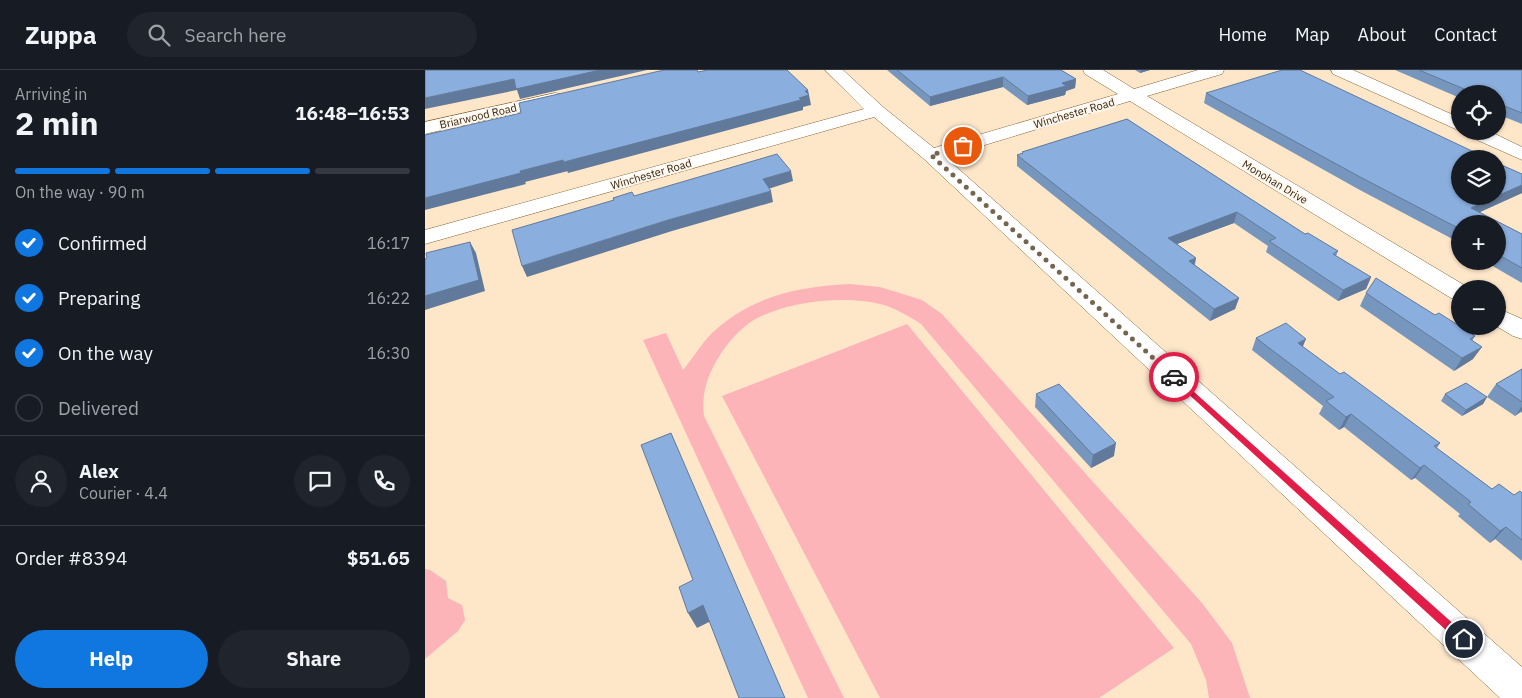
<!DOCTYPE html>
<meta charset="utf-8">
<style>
:root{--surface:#171b24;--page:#20242c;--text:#f1f3f6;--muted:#9ea1a6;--line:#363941;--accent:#0f77df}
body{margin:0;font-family:"IBM Plex Sans",sans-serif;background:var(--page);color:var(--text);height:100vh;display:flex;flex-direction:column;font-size:19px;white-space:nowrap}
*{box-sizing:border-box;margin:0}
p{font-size:16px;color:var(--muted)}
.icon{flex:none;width:28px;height:28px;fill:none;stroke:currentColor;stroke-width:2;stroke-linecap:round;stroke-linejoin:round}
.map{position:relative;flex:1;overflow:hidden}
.details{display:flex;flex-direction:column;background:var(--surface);width:425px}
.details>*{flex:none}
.fabs{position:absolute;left:1026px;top:15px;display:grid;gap:10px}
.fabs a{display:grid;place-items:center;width:55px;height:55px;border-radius:50%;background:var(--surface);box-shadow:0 1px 4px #0004;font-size:25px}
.pin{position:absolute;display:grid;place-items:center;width:42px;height:42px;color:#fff;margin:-21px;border:2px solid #fff;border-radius:50%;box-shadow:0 1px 5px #0007}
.courier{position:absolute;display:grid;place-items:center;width:50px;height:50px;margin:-25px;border:4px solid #e11d48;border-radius:50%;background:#fff;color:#222;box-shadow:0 1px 6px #0007}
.overview em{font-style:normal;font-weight:700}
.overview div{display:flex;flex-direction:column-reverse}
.overview{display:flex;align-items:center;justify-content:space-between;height:85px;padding:0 15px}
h1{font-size:32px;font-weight:700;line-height:38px}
.bar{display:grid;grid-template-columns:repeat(4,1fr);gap:8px 5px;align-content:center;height:60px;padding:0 15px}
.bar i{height:6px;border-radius:4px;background:var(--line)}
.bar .on{background:var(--accent)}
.bar p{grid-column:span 4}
.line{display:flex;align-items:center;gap:12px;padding:0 15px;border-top:1px solid var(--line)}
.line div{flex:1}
.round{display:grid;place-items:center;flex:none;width:52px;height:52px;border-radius:26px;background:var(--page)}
ol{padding:0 15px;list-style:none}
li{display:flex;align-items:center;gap:15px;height:55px}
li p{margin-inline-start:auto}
li .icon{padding:5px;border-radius:50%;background:var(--accent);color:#fff;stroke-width:4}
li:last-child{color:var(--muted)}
li i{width:28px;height:28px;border:2px solid var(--line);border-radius:50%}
.cta{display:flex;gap:10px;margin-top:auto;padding:10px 15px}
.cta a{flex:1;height:58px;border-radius:30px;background:var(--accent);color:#fff;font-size:20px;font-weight:700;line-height:58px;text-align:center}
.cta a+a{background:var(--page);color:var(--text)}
header{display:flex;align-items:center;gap:30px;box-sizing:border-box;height:70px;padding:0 25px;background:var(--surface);border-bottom:1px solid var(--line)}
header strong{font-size:24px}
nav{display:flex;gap:28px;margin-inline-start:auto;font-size:18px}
.search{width:350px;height:45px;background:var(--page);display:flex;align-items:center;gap:12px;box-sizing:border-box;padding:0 18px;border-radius:28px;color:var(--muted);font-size:19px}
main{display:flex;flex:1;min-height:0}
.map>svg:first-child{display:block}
.green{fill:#fdb4b9}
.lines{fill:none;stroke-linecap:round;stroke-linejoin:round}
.minor-casing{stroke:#805e2e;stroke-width:1}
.minor{fill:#fff;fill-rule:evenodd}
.wall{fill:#7796be}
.shaded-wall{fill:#617a9b}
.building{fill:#8aaedd;stroke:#617a9b}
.route{fill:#e11d48}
.done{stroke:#76654e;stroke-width:5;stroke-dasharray:0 9}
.labels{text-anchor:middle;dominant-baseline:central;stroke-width:4;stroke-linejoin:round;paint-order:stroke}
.far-street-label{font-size:11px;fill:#2d1f0b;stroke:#fff7ed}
</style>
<header>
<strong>Zuppa</strong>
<div class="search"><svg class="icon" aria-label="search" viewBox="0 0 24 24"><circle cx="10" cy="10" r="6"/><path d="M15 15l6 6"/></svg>Search here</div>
<nav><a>Home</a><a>Map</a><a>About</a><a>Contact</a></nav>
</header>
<main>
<section class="details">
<div class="overview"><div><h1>2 min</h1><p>Arriving in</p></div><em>16:48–16:53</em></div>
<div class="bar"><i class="on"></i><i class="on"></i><i class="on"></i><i></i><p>On the way · 90 m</p></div>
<ol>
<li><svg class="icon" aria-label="check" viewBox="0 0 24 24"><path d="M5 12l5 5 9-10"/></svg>Confirmed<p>16:17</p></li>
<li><svg class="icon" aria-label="check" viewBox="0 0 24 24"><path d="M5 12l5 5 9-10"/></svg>Preparing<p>16:22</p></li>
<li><svg class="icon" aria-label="check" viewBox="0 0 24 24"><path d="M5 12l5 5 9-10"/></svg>On the way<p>16:30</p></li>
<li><i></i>Delivered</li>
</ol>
<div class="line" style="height:90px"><a class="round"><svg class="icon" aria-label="person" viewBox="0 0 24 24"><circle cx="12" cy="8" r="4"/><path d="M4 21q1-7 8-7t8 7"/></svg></a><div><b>Alex</b><p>Courier · 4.4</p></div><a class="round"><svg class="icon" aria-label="chat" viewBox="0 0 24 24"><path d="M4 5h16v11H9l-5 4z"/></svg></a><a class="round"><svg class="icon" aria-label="phone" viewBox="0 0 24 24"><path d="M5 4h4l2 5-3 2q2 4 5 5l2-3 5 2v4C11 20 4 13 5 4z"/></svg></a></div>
<div class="line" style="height:65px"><div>Order #8394</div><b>$51.65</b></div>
<div class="cta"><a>Help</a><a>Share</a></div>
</section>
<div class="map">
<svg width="1097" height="628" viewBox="0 0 1097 628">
<rect width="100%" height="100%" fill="#fee7c9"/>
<path class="green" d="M 424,214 L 455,217 L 497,230 L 517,244 L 777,533 L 807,573 L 825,628 L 784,628 L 781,610 L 766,574 L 496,254 C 485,247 472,239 459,235 C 422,224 354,231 323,254 C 312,262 302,274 295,285 C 283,304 276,323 279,346 L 419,628 L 383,628 L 218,270 L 241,263 L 258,300 C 268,288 276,274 287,263 C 327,226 371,217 424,214 Z
M 482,254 L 749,578 L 674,628 L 455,628 L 297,326 Z
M 0,499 L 5,500 L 21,511 L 23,528 L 37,535 L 40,550 L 33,561 L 0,589 Z"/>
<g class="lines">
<defs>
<path id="minor" d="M 400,0 L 418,0 L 458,37 L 509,78 L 693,24 L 660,4 L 658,0 L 678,0 L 709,19 L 773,0 L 799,0 L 797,4 L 722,26 L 1044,218 L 1035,219 L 1035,231 L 1026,228 L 705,31 L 520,87 L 1097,597 L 1097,628 L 1075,628 L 499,89 L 449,47 L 0,174 L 0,160 L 439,39 Z
M 906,0 L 928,0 L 1035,48 L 1035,61 L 908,4 Z
M 130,23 L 136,24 L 139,28 L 136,32 L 0,64 L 0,52 Z
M 1039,61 L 1064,61 L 1097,77 L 1097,90 L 1041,65 Z
M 1072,238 L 1097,249 L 1097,269 L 1088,266 L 1071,256 L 1072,256 Z"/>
</defs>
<use href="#minor" class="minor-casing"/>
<use href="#minor" class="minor"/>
</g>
<path class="wall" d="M 462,0 L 636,0 L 651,9 L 650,18 L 641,21 L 640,25 L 602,35 L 578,17 L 505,36 Z
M 710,0 L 725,0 L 715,3 Z
M 970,0 L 1097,0 L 1097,54 L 1072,44 L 1072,24 L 1035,24 L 1035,28 Z
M 781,23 L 1097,104 L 1097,123 L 1054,142 L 1097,164 L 1097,213 L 1059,191 L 1072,191 L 1072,154 L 1035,154 L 1035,173 L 933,119 L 779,33 Z
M 702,49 L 880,164 L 913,181 L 911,186 L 946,207 L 941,219 L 913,231 L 841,182 L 843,176 L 809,153 L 752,174 L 771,188 L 770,195 L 814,228 L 810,239 L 785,251 L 592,96 L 592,85 L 597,84 L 597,82 Z
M 941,223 L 1010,245 L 1050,266 L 1047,271 L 1048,289 L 1029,301 L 935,236 Z
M 831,268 L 878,277 L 915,304 L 1015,373 L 1012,378 L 1067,419 L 1089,425 L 1097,423 L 1097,491 L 1070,469 L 1065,473 L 1033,446 L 1035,444 L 990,408 L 986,410 L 919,357 L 914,360 L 894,344 L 898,336 L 827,280 Z
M 1097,299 L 1097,343 L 1096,342 L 1090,346 L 1062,327 L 1071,314 Z
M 611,324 L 689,386 L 666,398 L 610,337 Z
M 1020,324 L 1062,327 L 1058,334 L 1037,346 L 1016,331 Z"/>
<path class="shaded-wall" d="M 175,0 L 222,0 L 95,29 L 92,20 L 0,39 L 0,28 L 89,9 Z
M 716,0 L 725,0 L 715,3 Z
M 578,7 L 578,17 L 505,36 L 505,27 Z
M 651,9 L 650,18 L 641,21 L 640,25 L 602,35 L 603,26 L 637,13 Z
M 383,20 L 386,35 L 378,37 L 378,40 L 143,103 L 139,92 L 374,28 L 380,21 Z
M 138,90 L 143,101 L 100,112 L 101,114 L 0,140 L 0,128 L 95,101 Z
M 366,101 L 368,111 L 340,120 L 338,109 Z
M 1097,115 L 1097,123 L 1040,149 L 1046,138 Z
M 346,121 L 348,132 L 247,161 L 102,207 L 97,196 L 243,150 Z
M 812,142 L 809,153 L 741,178 L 743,168 Z
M 45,172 L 51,183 L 60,221 L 0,240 L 0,226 Z
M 771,188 L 768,199 L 764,191 Z
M 946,207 L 941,219 L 913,231 L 918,220 Z
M 814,228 L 810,239 L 785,251 L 789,239 Z
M 881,269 L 876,281 L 873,273 Z
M 1057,277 L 1048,289 L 1029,301 L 1037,288 Z
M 1062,327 L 1058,334 L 1037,346 L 1041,340 Z
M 1097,336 L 1097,340 L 1090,346 Z
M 926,344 L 919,357 L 914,360 L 921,347 Z
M 691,373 L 689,386 L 666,398 L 668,385 Z
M 999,395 L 990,408 L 986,410 L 995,398 Z
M 1081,457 L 1070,469 L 1065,473 L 1075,461 Z
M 278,535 L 286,551 L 272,558 L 263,543 Z"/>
<path class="building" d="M 0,0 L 175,0 L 91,19 L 89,9 L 0,28 Z
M 239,0 L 272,0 L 273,2 L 283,0 L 362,0 L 383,20 L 380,21 L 384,25 L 374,28 L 376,30 L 139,92 L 138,90 L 95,101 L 96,103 L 0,128 L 0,65 L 96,43 L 94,33 Z
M 472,0 L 636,0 L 651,9 L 637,13 L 641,16 L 603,26 L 578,7 L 505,27 Z
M 857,0 L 875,0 L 1064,89 L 1035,89 L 1035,126 L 1072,126 L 1046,138 L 1097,164 L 1097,198 L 1072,184 L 1072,154 L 1035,154 L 1035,159 L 937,108 L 781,23 Z
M 994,0 L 1097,0 L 1097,43 L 1072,33 L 1072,24 L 1051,24 Z
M 702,49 L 880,164 L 883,163 L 913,181 L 908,184 L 946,207 L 918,220 L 844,171 L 851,168 L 812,142 L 743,168 L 771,188 L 764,191 L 814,228 L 789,239 L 592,85 L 598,83 L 597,82 Z
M 352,84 L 366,101 L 338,109 L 346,121 L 243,150 L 97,196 L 87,160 L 189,130 L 188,128 L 207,122 L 209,126 Z
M 1072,93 L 1097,104 L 1097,115 L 1072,126 Z
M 45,172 L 54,210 L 0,226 L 0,189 L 2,188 L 1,183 Z
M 951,208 L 1010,245 L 1014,243 L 1050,266 L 1045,269 L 1057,277 L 1037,288 L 941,223 Z
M 861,253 L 881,269 L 873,273 L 915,304 L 919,302 L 1015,373 L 1009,376 L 1067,419 L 1074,414 L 1089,425 L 1095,421 L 1097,423 L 1097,470 L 1081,457 L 1075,461 L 1043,434 L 1046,432 L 999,395 L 995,398 L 926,344 L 921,347 L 901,331 L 909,327 L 831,268 Z
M 1097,299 L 1097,332 L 1071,314 Z
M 1041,313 L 1062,327 L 1041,340 L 1020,324 Z
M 634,314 L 691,373 L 668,385 L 611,324 Z
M 246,363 L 360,628 L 314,628 L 278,535 L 263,543 L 254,517 L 268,510 L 216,375 Z"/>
<path class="route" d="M 749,304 L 1042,566 L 1044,569 L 1042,573 L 1039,574 L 1035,573 L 747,309 L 745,307 Z"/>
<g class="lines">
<path class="done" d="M 538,76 L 506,85 L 749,307"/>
</g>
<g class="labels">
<g class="far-street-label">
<text transform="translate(649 43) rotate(-16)">Winchester Road</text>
<text transform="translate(53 46) rotate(-13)">Briarwood Road</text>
<text transform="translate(226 104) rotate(-16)">Winchester Road</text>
<text transform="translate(850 112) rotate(31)">Monohan Drive</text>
</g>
</g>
</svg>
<div class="fabs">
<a><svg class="icon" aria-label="locate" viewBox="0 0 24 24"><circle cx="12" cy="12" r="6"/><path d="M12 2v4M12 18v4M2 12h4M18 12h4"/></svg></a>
<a><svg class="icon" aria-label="layers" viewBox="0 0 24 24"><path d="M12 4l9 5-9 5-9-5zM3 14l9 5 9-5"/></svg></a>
<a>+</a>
<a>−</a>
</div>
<div class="pin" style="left:538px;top:76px;background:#ea580c"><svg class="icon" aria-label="bag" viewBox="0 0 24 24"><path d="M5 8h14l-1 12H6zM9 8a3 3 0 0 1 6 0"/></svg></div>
<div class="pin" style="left:1039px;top:569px;background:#1f2937"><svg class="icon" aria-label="home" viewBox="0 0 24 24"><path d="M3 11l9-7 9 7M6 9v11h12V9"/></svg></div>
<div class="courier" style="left:749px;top:307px"><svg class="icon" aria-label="car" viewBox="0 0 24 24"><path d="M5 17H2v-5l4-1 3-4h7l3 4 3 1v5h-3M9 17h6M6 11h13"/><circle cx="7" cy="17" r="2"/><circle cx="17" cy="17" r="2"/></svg></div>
</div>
</main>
